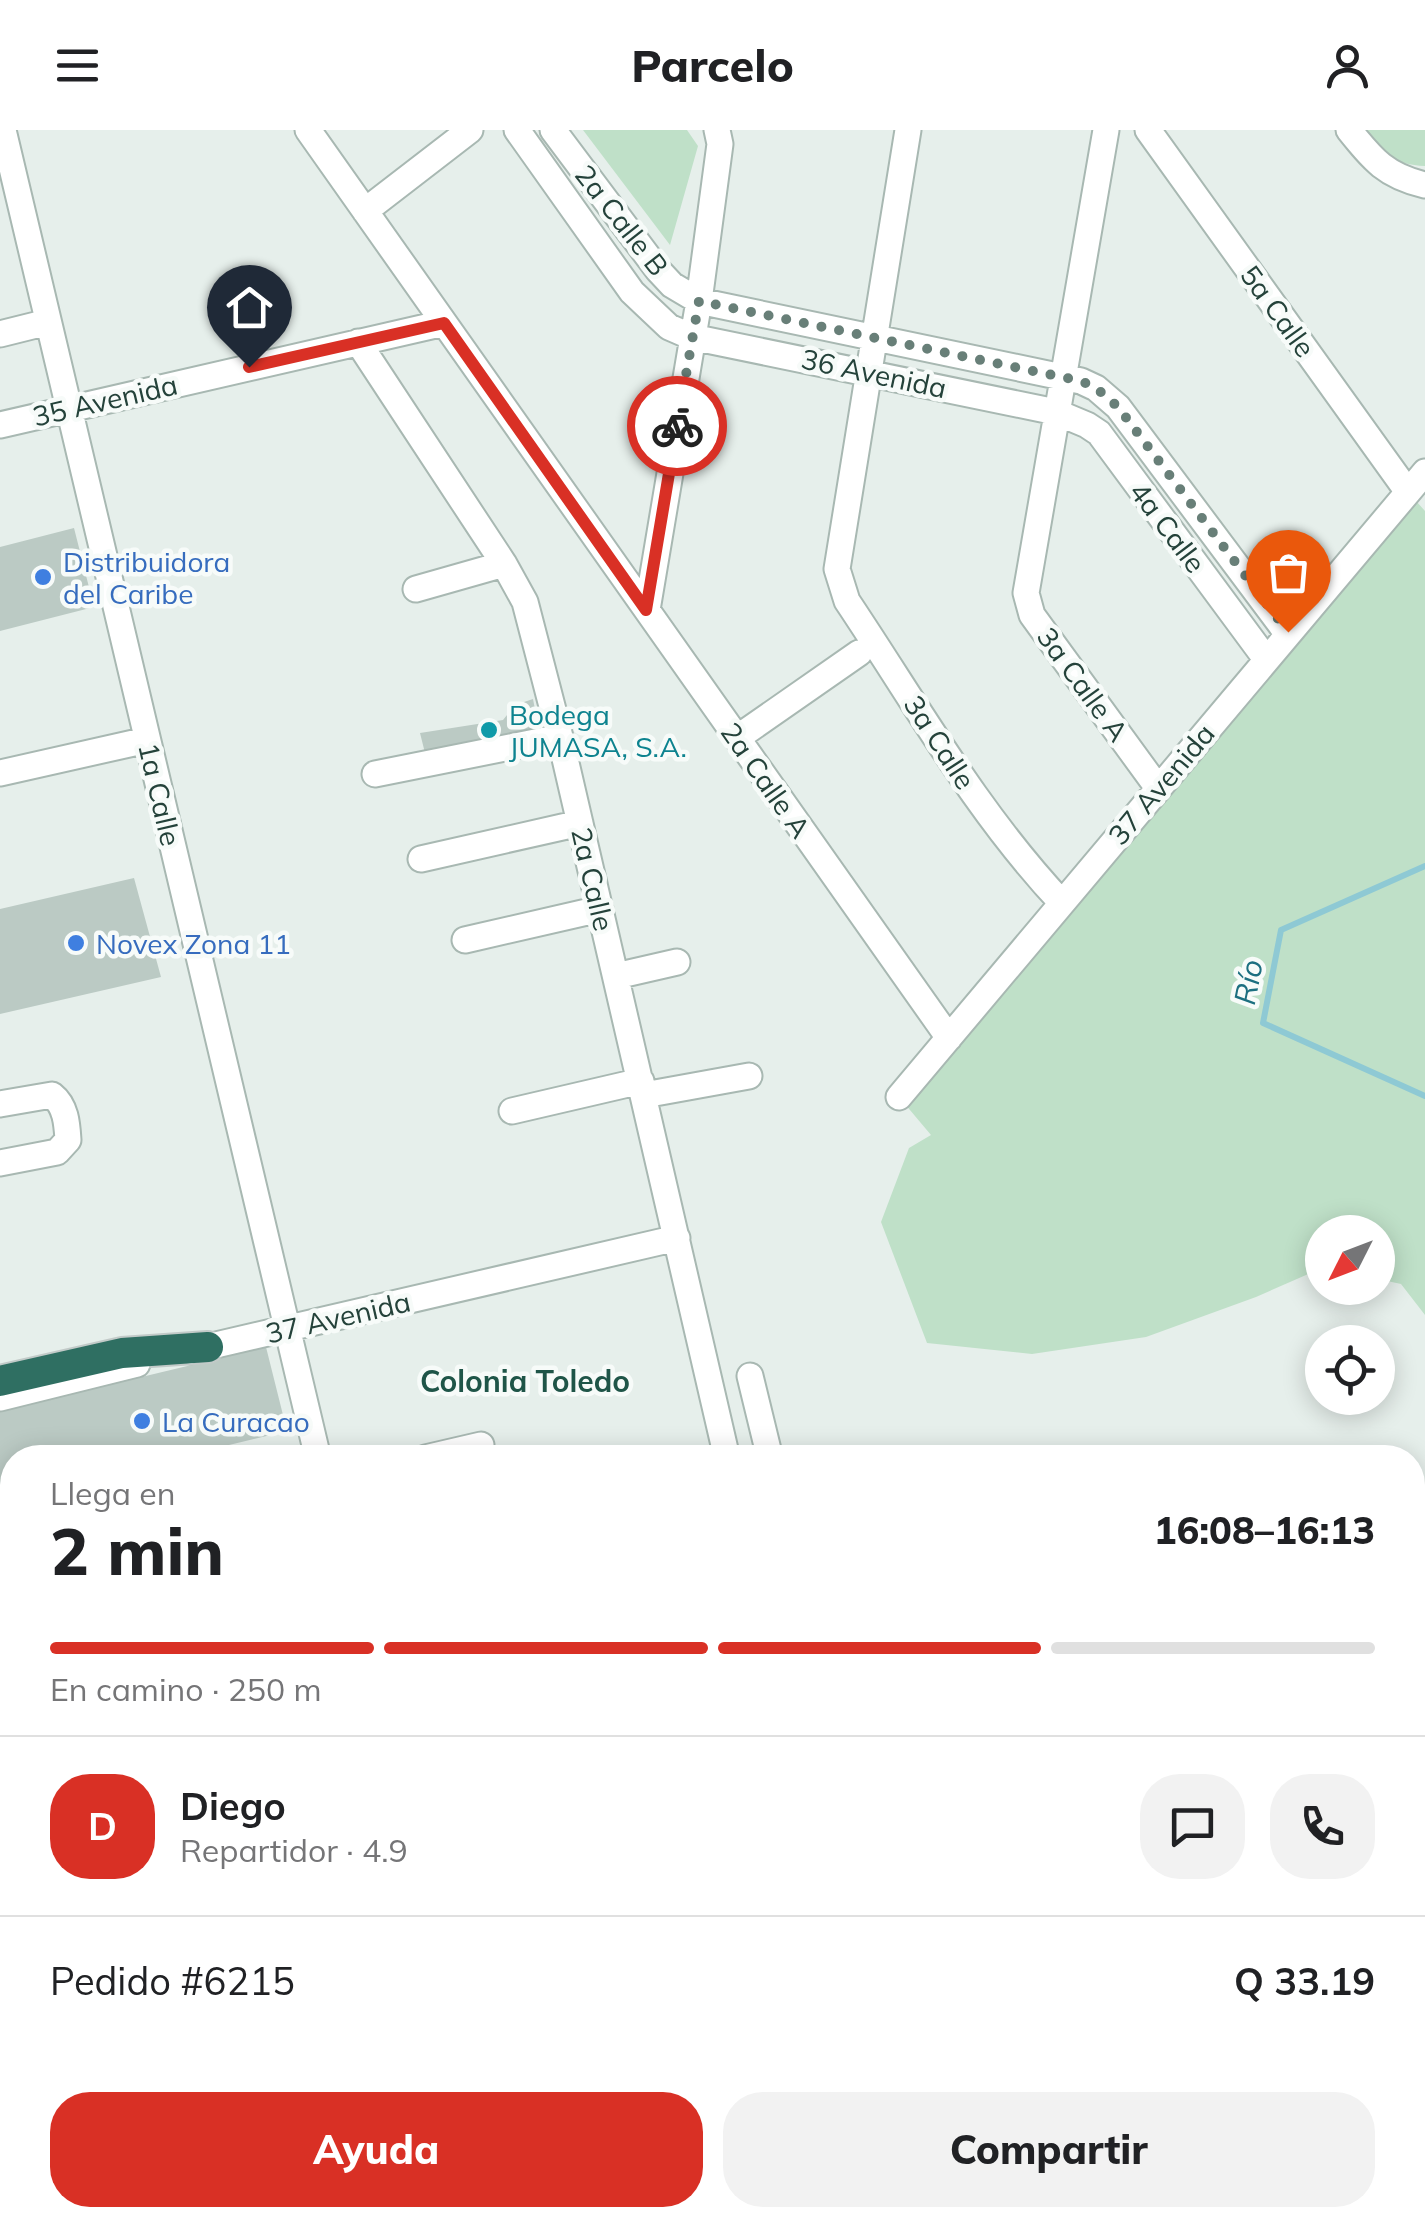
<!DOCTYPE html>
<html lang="es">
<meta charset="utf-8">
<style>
:root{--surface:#fff;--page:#f2f2f2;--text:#202124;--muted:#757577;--line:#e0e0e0;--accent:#d93025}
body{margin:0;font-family:Mulish,sans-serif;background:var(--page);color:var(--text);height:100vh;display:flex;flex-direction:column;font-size:38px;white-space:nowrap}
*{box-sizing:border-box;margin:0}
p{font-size:32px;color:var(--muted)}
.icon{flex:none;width:55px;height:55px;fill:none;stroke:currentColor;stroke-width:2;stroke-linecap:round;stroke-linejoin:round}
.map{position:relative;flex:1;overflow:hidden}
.drawer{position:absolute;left:0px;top:1315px;width:1425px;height:782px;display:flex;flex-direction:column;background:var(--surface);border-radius:40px 40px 0 0;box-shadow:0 5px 25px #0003}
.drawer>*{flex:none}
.needle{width:65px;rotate:228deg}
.fabs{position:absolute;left:1305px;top:1085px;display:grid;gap:20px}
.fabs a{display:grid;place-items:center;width:90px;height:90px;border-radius:50%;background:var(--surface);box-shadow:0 5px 25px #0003;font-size:50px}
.pin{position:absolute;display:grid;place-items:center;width:85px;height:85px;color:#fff;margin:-102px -42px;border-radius:50% 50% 50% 0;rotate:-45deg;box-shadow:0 0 10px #0007}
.pin .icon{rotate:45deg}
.courier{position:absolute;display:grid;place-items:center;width:100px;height:100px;margin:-50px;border:8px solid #d93025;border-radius:50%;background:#fff;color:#222;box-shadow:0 2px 12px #0007}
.overview em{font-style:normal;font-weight:800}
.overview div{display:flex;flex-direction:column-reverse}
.overview{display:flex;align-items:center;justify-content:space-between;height:170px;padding:0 50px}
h1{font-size:65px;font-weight:800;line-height:75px}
.bar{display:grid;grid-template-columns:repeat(4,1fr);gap:15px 10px;align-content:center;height:120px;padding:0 50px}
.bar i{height:12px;border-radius:8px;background:var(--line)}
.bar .current{background:var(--accent)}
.bar p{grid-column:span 4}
.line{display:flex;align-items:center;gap:25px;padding:0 50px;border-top:2px solid var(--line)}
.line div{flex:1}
.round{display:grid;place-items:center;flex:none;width:105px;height:105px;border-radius:40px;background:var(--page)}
.primary-button{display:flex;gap:20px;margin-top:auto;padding:20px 50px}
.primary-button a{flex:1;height:115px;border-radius:40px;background:var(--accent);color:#fff;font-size:40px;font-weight:800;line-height:115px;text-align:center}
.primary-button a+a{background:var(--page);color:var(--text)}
header{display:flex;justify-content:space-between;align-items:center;height:130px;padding:0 50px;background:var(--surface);font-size:45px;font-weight:800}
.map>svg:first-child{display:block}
.green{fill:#bfe0c8}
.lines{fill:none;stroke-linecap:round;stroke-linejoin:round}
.stream{stroke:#8ec9d4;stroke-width:6}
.building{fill:#bbcac4}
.minor-casing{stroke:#a8b8b2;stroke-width:29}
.highway-casing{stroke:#c2cac8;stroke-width:34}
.minor{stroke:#fff;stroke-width:25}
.highway{stroke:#2f6f62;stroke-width:30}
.done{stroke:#687f78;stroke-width:10;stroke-dasharray:0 18}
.route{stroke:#d93025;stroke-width:12}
.shop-dot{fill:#3f7fe0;stroke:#f7fbf9;stroke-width:4}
.culture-dot{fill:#0f9aa8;stroke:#f7fbf9;stroke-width:4}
.labels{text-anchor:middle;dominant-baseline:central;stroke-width:9;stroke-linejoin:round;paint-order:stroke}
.street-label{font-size:28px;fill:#24423a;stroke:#f7fbf9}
.shop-label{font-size:28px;fill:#366cbe;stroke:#f7fbf9;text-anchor:start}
.culture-label{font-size:28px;fill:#0d838f;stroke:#f7fbf9;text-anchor:start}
.water-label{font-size:30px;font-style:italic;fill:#1c6f80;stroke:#f7fbf9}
.neighbourhood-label{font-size:30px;font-weight:bold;fill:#1f5548;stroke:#f7fbf9}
</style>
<header><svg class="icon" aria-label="menu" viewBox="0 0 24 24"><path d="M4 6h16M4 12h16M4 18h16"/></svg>Parcelo<svg class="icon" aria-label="person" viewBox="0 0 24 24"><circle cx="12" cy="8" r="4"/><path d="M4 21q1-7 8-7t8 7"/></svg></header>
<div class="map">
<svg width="1425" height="2097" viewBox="0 0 1425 2097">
<rect width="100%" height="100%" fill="#e6efeb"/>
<path class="green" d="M 583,0 L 687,0 L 698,16 L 670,115 Z
M 1365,0 L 1425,0 L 1425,36 C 1395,35 1382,23 1365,0 Z
M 1408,362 L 1425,381 L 1425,1185 L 1401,1154 L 1378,1149 L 1378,1102 L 1322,1102 L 1322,1138 L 1256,1167 L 1146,1207 L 1032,1224 L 927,1213 L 881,1092 L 909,1018 L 931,1005 L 899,967 Z
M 12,1550 L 12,1677 L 0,1624 L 0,1553 Z
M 1425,1653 L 1425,2097 L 901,2097 L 917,2085 L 1412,2085 L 1412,1660 Z"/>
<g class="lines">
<path class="stream" d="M 1425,736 L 1281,800 L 1263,893 L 1425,966
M 1412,1909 L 1425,1900
M 1146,2097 L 1163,2085"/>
</g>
<path class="building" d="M 74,398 L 94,477 L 0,501 L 0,417 Z
M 533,569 L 540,605 L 427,631 L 420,603 L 503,590 L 515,575 Z
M 134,748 L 161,847 L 0,884 L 0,779 Z
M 266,1217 L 287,1301 L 175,1328 L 12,1328 L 12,1367 L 4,1369 L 0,1353 L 0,1281 Z"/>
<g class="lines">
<defs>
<path id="minor" d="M 3,0 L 318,1328
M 308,0 L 949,908
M 517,0 L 632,162 L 669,197 L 692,207 L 1056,282 L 1087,295 L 1099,303 L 1266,529
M 553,0 L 658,140 L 672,155 L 699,171 L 1081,251 L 1096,258 L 1118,277 L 1287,503
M 908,0 L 837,439 L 847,471 C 916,574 977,683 1062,773
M 1106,0 L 1026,463 L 1032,485 L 1158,658
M 1148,0 L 1408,362
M 1349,0 C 1373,30 1386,46 1425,55
M 365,81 L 470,0
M 0,204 L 48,192
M 358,212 L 504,434 L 525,472 L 560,607 L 727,1328
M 0,295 L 444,193
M 416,459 L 504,434
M 647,480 L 699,171 L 720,14 L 717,0
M 737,608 L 859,523
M 0,643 L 147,610
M 375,644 L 560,607
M 421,729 L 580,693
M 465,810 L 600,779
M 616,846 L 677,832
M 644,965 L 749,946
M 899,967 L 1425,342
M 0,974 L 52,965 C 66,976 67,994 68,1010 L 57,1022 L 0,1033
M 512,981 L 641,951
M 190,1221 L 677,1108
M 750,1246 L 770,1328
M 0,1268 L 137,1234
M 425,1328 L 481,1315
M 0,1488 L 12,1487
M 131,2085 L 134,2097
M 360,2085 L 369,2097
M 693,2085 L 696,2097
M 158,2097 L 189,2085"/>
<path id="highway" d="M 0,1251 L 122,1223 L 208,1217
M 0,1795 L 12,1848
M 0,2030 L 12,2074
M 73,2085 L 77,2097
M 285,2097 L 293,2085"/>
</defs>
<use href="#minor" class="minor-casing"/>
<use href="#highway" class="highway-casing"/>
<use href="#minor" class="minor"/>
<use href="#highway" class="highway"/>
</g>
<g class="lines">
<path class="done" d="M 677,296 L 699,171 L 1081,251 L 1096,258 L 1118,277 L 1288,502"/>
<path class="route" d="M 249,237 L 444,193 L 646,480 L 677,296"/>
</g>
<g class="shop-dot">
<circle cx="43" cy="447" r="10"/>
<circle cx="76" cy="813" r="10"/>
<circle cx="142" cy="1291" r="10"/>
</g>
<circle class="culture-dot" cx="489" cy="600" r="10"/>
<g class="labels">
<g class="street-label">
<text transform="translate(622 90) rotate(52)">2a Calle B</text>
<text transform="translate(1278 181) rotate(54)">5a Calle</text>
<text transform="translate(874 243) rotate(12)">36 Avenida</text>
<text transform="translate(105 270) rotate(-13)">35 Avenida</text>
<text transform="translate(1168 397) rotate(53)">4a Calle</text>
<text transform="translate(1083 554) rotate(54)">3a Calle A</text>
<text transform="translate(940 612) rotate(57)">3a Calle</text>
<text transform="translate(766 650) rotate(55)">2a Calle A</text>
<text transform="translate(1161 654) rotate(-50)">37 Avenida</text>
<text transform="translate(160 664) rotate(77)">1a Calle</text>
<text transform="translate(593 749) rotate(77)">2a Calle</text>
<text transform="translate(338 1187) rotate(-13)">37 Avenida</text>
</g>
<g class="shop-label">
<text x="63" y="431">Distribuidora<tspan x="63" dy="32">del Caribe</tspan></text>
<text x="96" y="813">Novex Zona 11</text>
<text x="162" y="1291">La Curacao</text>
</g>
<g class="culture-label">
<text x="509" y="584">Bodega<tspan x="509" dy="32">JUMASA, S.A.</tspan></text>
</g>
<g class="water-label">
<text transform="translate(1248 852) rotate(-79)">Río</text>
</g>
<g class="neighbourhood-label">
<text x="525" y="1251">Colonia Toledo</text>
</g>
</g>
</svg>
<div class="fabs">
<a><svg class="needle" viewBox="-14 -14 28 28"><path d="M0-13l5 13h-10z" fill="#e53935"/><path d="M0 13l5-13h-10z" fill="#757577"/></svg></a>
<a><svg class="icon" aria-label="locate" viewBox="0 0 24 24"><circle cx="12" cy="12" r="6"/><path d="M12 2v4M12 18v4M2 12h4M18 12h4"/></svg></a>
</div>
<div class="pin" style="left:1288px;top:502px;background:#ea580c"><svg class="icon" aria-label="bag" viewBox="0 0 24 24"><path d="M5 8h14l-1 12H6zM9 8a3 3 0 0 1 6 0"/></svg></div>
<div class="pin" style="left:249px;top:237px;background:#1f2937"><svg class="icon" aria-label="home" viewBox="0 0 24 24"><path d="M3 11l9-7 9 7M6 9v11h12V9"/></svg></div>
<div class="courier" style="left:677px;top:296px"><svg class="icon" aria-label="bike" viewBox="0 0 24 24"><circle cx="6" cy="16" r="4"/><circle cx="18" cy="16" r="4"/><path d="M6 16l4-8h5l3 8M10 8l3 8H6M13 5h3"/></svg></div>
<section class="drawer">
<div class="overview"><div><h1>2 min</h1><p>Llega en</p></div><em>16:08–16:13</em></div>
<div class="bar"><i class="current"></i><i class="current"></i><i class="current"></i><i></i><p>En camino · 250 m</p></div>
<div class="line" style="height:180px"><b class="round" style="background:var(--accent);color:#fff">D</b><div><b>Diego</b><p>Repartidor · 4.9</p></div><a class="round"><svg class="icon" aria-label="chat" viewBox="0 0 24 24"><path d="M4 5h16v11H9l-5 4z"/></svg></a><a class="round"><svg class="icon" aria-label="phone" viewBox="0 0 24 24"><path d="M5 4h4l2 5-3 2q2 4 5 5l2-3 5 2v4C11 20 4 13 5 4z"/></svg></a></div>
<div class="line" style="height:130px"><div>Pedido #6215</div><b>Q 33.19</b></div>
<div class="primary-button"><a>Ayuda</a><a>Compartir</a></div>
</section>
</div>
